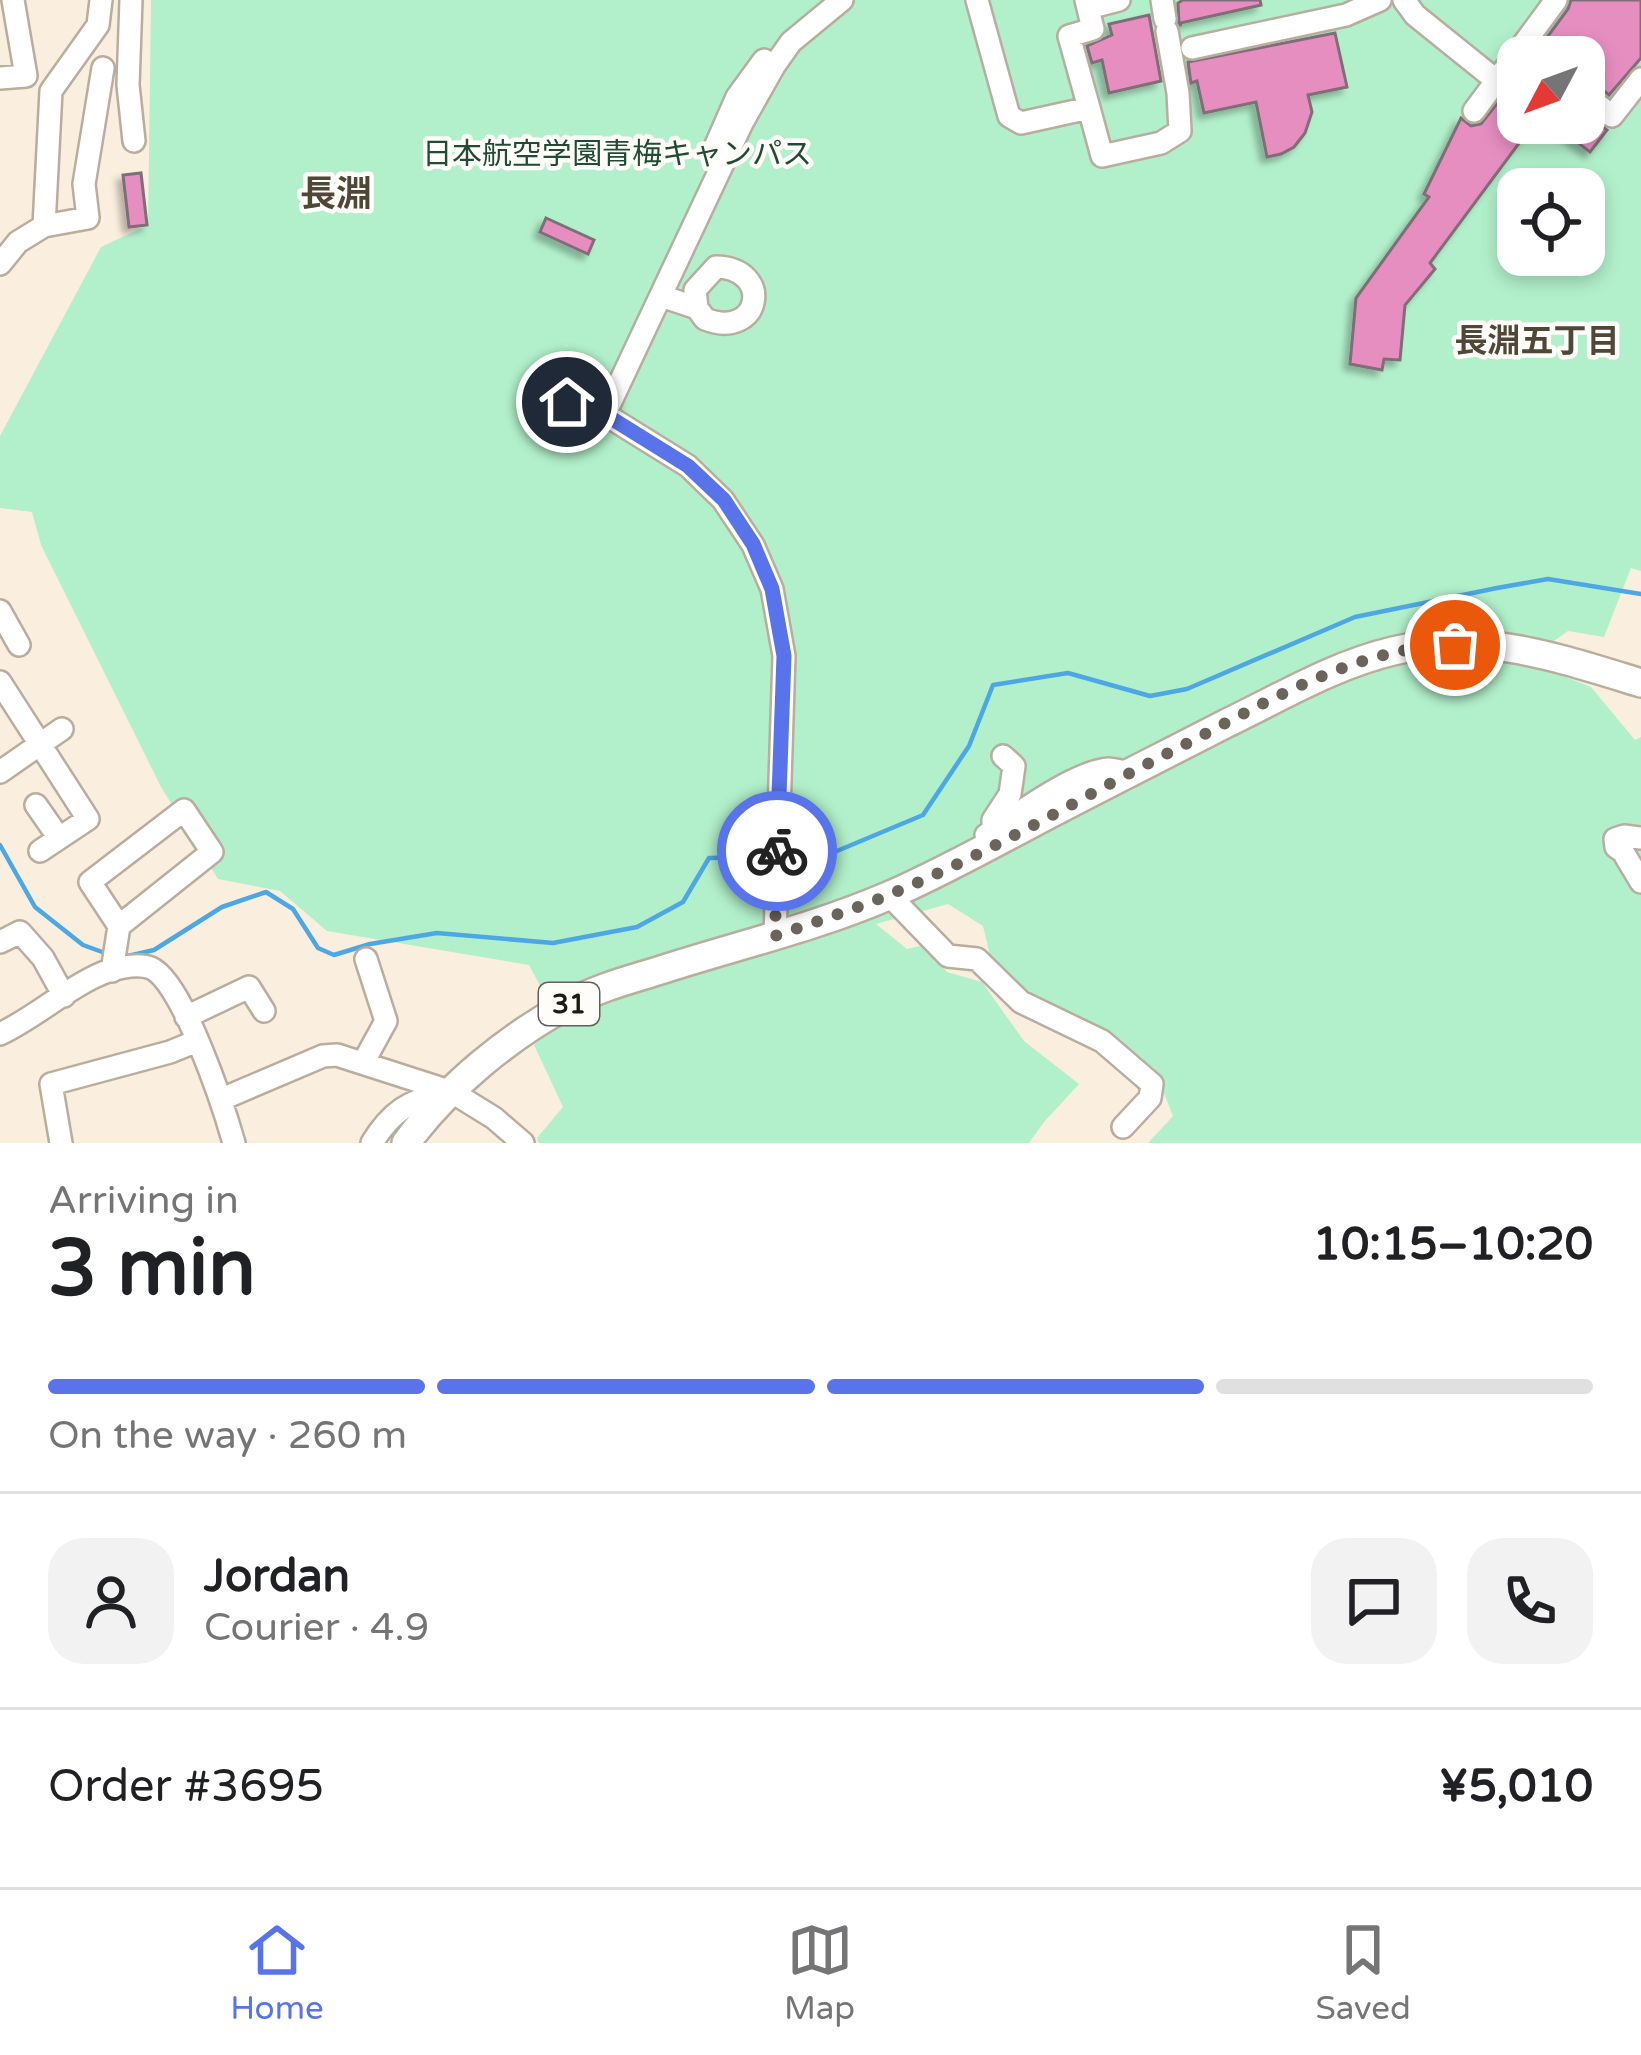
<!DOCTYPE html>
<meta charset="utf-8">
<style>
:root{--surface:#fff;--page:#f2f2f2;--text:#202124;--muted:#757577;--line:#e0e0e0;--accent:#5974ea}
body{margin:0;font-family:"Varela Round","Noto Sans JP",sans-serif;background:var(--page);color:var(--text);height:100vh;display:flex;flex-direction:column;font-size:45px;white-space:nowrap}
*{box-sizing:border-box;margin:0}
p{font-size:39px;color:var(--muted)}
.icon{flex:none;width:66px;height:66px;fill:none;stroke:currentColor;stroke-width:2;stroke-linecap:round;stroke-linejoin:round}
.map{position:relative;height:1143px;overflow:hidden}
.drawer{display:flex;flex-direction:column;background:var(--surface);flex:1}
.drawer>*{flex:none}
.needle{width:78px;rotate:229deg}
.fabs{position:absolute;left:1497px;top:36px;display:grid;gap:24px}
.fabs a{display:grid;place-items:center;width:108px;height:108px;border-radius:24px;background:var(--surface);box-shadow:0 6px 18px #0003;font-size:60px}
.pin{position:absolute;display:grid;place-items:center;width:102px;height:102px;color:#fff;margin:-51px;border:6px solid #fff;border-radius:50%;box-shadow:0 3px 12px #0007}
.courier{position:absolute;display:grid;place-items:center;width:120px;height:120px;margin:-60px;border:9px solid #5974ea;border-radius:50%;background:#fff;color:#222;box-shadow:0 3px 15px #0007}
.summary em{font-style:normal;font-weight:700}
.summary div{display:flex;flex-direction:column-reverse}
.summary{display:flex;align-items:center;justify-content:space-between;height:204px;padding:0 48px}
h1{font-size:78px;font-weight:700;line-height:90px}
.bar{display:grid;grid-template-columns:repeat(4,1fr);gap:18px 12px;align-content:center;height:144px;padding:0 48px}
.bar i{height:15px;border-radius:9px;background:var(--line)}
.bar .on{background:var(--accent)}
.bar p{grid-column:span 4}
.line{display:flex;align-items:center;gap:30px;padding:0 48px;border-top:3px solid var(--line)}
.line div{flex:1}
.round{display:grid;place-items:center;flex:none;width:126px;height:126px;border-radius:36px;background:var(--page)}
.tabs{display:flex;justify-content:space-around;align-items:center;height:168px;border-top:3px solid var(--line);background:var(--surface);font-size:33px;color:var(--muted)}
.tabs a{display:grid;justify-items:center;gap:6px}
.tabs .on{color:var(--accent)}
.map>svg:first-child{display:block}
.green{fill:#b2f0cb;fill-rule:evenodd}
.lines{fill:none;stroke-linecap:round;stroke-linejoin:round}
.stream{stroke:#4da7e4;stroke-width:4.5}
.building{fill:#e78ec1;stroke:#7f6e77;stroke-width:3;filter:url(#shadow)}
.minor-casing{stroke:#b9ad9e;stroke-width:26}
.major-casing{stroke:#b9ad9e;stroke-width:32}
.minor{stroke:#fff;stroke-width:21}
.major{stroke:#fff;stroke-width:27}
.done{stroke:#6b645b;stroke-width:12;stroke-dasharray:0 21.6}
.route{stroke:#5974ea;stroke-width:15}
.labels{text-anchor:middle;dominant-baseline:central;stroke-width:9;stroke-linejoin:round;paint-order:stroke}
.shield{fill:#fffdf9;stroke:#625e59;stroke-width:3}
.shield-label{font-size:27px;font-weight:bold;fill:#1e1a14}
.park-label{font-size:30px;fill:#214b34;stroke:#fffdf9}
.neighbourhood-label{font-size:33px;font-weight:bold;fill:#504739;stroke:#fffdf9}
.quarter-label{font-size:36px;font-weight:bold;fill:#504739;stroke:#fffdf9}
</style>
<div class="map">
<svg width="1641" height="1143" viewBox="0 0 1641 1143">
<defs>
<filter id="shadow"><feDropShadow dx="-5.5" dy="5.5" stdDeviation="3" flood-color="#0004"/></filter>
</defs>
<rect width="100%" height="100%" fill="#faeede"/>
<path class="green" d="M 151,0 L 1641,0 L 1641,571 L 1631,568 L 1604,637 L 1568,631 L 1526,661 L 1591,687 L 1635,740 L 1641,737 L 1641,1143 L 1148,1143 L 1173,1116 L 1154,1068 L 1102,1036 L 1039,1012 L 992,964 L 983,926 L 948,904 L 876,924 L 907,949 L 924,945 L 947,972 L 982,982 L 1024,1041 L 1079,1084 L 1044,1122 L 1029,1143 L 539,1143 L 537,1138 L 563,1107 L 534,1045 L 560,1023 L 529,965 L 327,931 L 280,891 L 218,879 L 161,787 L 41,545 L 32,512 L 0,508 L 0,436 L 101,247 L 148,225 ZM 1518,57 L 1584,57 L 1584,123 L 1518,123 ZM 1518,189 L 1584,189 L 1584,255 L 1518,255 Z"/>
<g class="lines">
<path class="stream" d="M 0,845 L 35,907 L 83,945 L 105,953
M 786,857 L 825,856 L 923,815 L 969,746 L 993,685 L 1068,673 L 1150,696 L 1187,689 L 1355,617 L 1497,588 L 1548,579 L 1641,594
M 128,956 L 154,950 L 222,907 L 266,892 L 293,909 L 318,948 L 334,955 L 370,944 L 437,933 L 553,943 L 637,927 L 683,902 L 709,858 L 769,857"/>
</g>
<path class="building" d="M 1183,0 L 1260,0 L 1261,5 L 1180,23 L 1181,26 L 1179,23 L 1178,3 Z
M 1571,0 L 1641,0 L 1641,58 L 1609,95 L 1593,82 L 1584,79 L 1584,57 L 1545,57 L 1537,51 L 1568,9 Z
M 1149,15 L 1161,81 L 1109,93 L 1102,60 L 1092,63 L 1087,46 L 1112,35 L 1109,24 Z
M 1335,33 L 1347,87 L 1308,95 L 1312,112 L 1305,133 L 1294,147 L 1281,154 L 1267,157 L 1256,102 L 1204,113 L 1197,81 L 1191,83 L 1188,62 Z
M 1518,77 L 1518,123 L 1534,123 L 1430,263 L 1435,269 L 1405,305 L 1400,360 L 1384,359 L 1382,370 L 1350,364 L 1356,298 L 1429,197 L 1424,194 L 1461,118 L 1471,126 L 1481,124 Z
M 1584,113 L 1607,130 L 1590,152 L 1552,123 L 1584,123 Z
M 141,173 L 147,225 L 129,227 L 123,175 Z
M 546,218 L 594,240 L 588,254 L 540,232 Z"/>
<g class="lines">
<defs>
<path id="minor" d="M 131,0 L 128,85 L 134,141
M 977,0 L 1009,116 L 1021,123 L 1089,108 L 1069,36 L 1093,29 L 1086,0
M 1162,0 L 1165,19
M 1404,0 L 1415,15 L 1497,81
M 1088,8 L 1119,0
M 1192,48 L 1346,15 L 1380,0
M 0,78 L 26,76 L 13,0
M 1584,94 L 1612,116 L 1641,79
M 1089,108 L 1102,156 L 1161,143 L 1180,131 L 1178,93 L 1167,31
M 1474,111 L 1556,0
M 715,147 L 737,97 L 764,60
M 44,226 L 88,218 L 84,184 L 103,68
M 0,264 L 18,242 L 44,226 L 51,91 L 98,25 L 101,0
M 661,296 L 697,308 L 705,319 C 761,341 774,268 716,267 L 695,290 L 697,308
M 567,402 L 614,420 L 688,466 L 723,500 L 753,545 L 772,589 L 784,656 L 775,936
M 604,416 L 742,123 L 774,66 L 791,42 L 842,0
M 0,611 L 19,645
M 0,682 L 88,819 L 40,851
M 0,772 L 62,729
M 36,805 L 59,838
M 993,830 L 993,820 L 1010,794 L 1014,766 L 1003,756
M 986,835 C 1015,816 1075,771 1109,769 C 1110,769 1128,772 1129,773
M 1641,838 L 1624,836 L 1615,839 L 1616,847 L 1623,852 L 1641,882
M 889,895 L 948,956 L 977,959 L 1021,1002 L 1102,1041 L 1152,1084 L 1150,1098 L 1123,1127
M 0,942 L 20,932 L 43,958 L 64,996
M 112,971 L 119,926 L 212,852 L 184,810 L 90,882 L 119,926
M 186,1017 L 249,987 L 264,1011
M 0,1034 C 34,1018 62,992 96,976 C 110,969 136,962 151,968 C 183,982 224,1108 234,1143
M 363,1063 L 386,1021 L 366,959
M 222,1099 L 323,1056 L 337,1055 L 452,1092 L 494,1118 L 523,1143
M 61,1143 L 51,1084 L 170,1052 L 197,1041
M 372,1143 C 390,1113 410,1099 445,1093"/>
<path id="major" d="M 406,1143 C 448,1086 508,1037 571,1003 C 599,987 633,979 664,969 C 739,945 816,927 888,896 C 941,873 991,845 1042,818 C 1103,786 1165,755 1227,723 C 1281,697 1334,665 1393,651 C 1480,630 1559,658 1641,683"/>
</defs>
<use href="#minor" class="minor-casing"/>
<use href="#major" class="major-casing"/>
<use href="#minor" class="minor"/>
<use href="#major" class="major"/>
</g>
<g class="lines">
<path class="done" d="M 777,851 L 775,936 C 824,919 873,903 921,881 C 1006,843 1090,793 1174,750 C 1263,705 1353,647 1455,645"/>
<path class="route" d="M 567,402 L 614,420 L 688,466 L 724,500 L 753,544 L 772,589 L 784,656 L 777,851"/>
</g>
<g class="labels">
<rect class="shield" x="539" y="983" width="60" height="42" rx="9"/>
<g class="shield-label">
<text x="569" y="1004">31</text>
</g>
<g class="park-label">
<text x="617" y="154">日本航空学園青梅キャンパス</text>
</g>
<g class="neighbourhood-label">
<text x="1537" y="341">長淵五丁目</text>
</g>
<g class="quarter-label">
<text x="336" y="194">長淵</text>
</g>
</g>
</svg>
<div class="fabs">
<a><svg class="needle" viewBox="-14 -14 28 28"><path d="M0-13l5 13h-10z" fill="#e53935"/><path d="M0 13l5-13h-10z" fill="#757577"/></svg></a>
<a><svg class="icon" aria-label="locate" viewBox="0 0 24 24"><circle cx="12" cy="12" r="6"/><path d="M12 2v4M12 18v4M2 12h4M18 12h4"/></svg></a>
</div>
<div class="pin" style="left:1455px;top:645px;background:#ea580c"><svg class="icon" aria-label="bag" viewBox="0 0 24 24"><path d="M5 8h14l-1 12H6zM9 8a3 3 0 0 1 6 0"/></svg></div>
<div class="pin" style="left:567px;top:402px;background:#1f2937"><svg class="icon" aria-label="home" viewBox="0 0 24 24"><path d="M3 11l9-7 9 7M6 9v11h12V9"/></svg></div>
<div class="courier" style="left:777px;top:851px"><svg class="icon" aria-label="bike" viewBox="0 0 24 24"><circle cx="6" cy="16" r="4"/><circle cx="18" cy="16" r="4"/><path d="M6 16l4-8h5l3 8M10 8l3 8H6M13 5h3"/></svg></div>
</div>
<section class="drawer">
<div class="summary"><div><h1>3 min</h1><p>Arriving in</p></div><em>10:15–10:20</em></div>
<div class="bar"><i class="on"></i><i class="on"></i><i class="on"></i><i></i><p>On the way · 260 m</p></div>
<div class="line" style="height:216px"><a class="round"><svg class="icon" aria-label="person" viewBox="0 0 24 24"><circle cx="12" cy="8" r="4"/><path d="M4 21q1-7 8-7t8 7"/></svg></a><div><b>Jordan</b><p>Courier · 4.9</p></div><a class="round"><svg class="icon" aria-label="chat" viewBox="0 0 24 24"><path d="M4 5h16v11H9l-5 4z"/></svg></a><a class="round"><svg class="icon" aria-label="phone" viewBox="0 0 24 24"><path d="M5 4h4l2 5-3 2q2 4 5 5l2-3 5 2v4C11 20 4 13 5 4z"/></svg></a></div>
<div class="line" style="height:156px"><div>Order #3695</div><b>¥5,010</b></div>
</section>
<nav class="tabs">
<a class="on"><svg class="icon" aria-label="home" viewBox="0 0 24 24"><path d="M3 11l9-7 9 7M6 9v11h12V9"/></svg>Home</a>
<a><svg class="icon" aria-label="map" viewBox="0 0 24 24"><path d="M3 6l6-2 6 2 6-2v14l-6 2-6-2-6 2zM9 4v14M15 6v14"/></svg>Map</a>
<a><svg class="icon" aria-label="saved" viewBox="0 0 24 24"><path d="M7 4h10v16l-5-4-5 4z"/></svg>Saved</a>
</nav>
